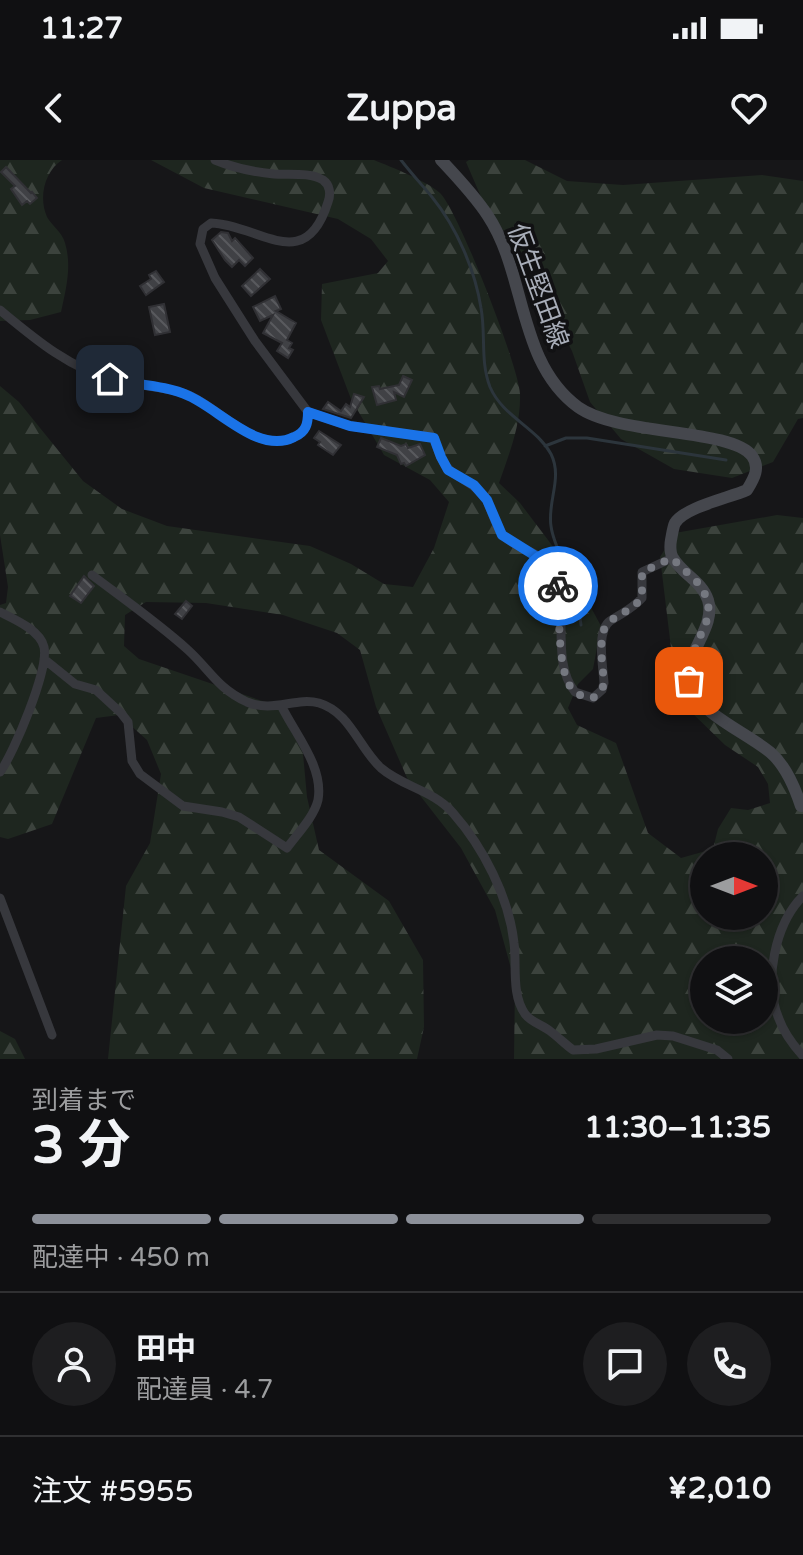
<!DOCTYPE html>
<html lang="ja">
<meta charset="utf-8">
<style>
:root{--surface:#101012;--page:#1e1e20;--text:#f1f3f6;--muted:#9c9d9f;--line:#303032;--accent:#8c9099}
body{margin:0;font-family:"Varela Round","Noto Sans JP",sans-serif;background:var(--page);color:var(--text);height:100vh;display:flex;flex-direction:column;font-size:30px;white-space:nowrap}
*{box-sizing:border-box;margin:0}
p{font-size:26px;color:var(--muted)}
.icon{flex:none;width:44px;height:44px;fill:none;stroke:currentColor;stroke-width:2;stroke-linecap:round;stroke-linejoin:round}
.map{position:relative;height:899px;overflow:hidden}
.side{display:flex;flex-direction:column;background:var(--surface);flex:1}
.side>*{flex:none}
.needle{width:52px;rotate:90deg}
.fabs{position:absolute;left:690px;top:682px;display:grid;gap:16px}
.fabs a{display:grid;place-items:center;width:88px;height:88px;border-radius:50%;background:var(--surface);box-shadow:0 2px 6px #0004,0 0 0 2px var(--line);font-size:40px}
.pin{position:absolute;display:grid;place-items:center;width:68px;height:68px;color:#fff;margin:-34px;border-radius:16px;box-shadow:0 4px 12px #0006}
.courier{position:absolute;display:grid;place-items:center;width:80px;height:80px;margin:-40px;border:6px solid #1a73e8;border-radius:50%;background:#fff;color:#222;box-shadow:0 2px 10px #0007}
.headline em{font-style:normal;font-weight:700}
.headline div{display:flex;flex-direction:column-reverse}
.headline{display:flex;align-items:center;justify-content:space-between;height:136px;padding:0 32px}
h1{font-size:52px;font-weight:700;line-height:60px}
.bar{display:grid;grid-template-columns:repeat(4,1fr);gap:12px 8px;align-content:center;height:96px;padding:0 32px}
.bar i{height:10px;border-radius:6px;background:var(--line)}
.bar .current{background:var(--accent)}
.bar p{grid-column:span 4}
.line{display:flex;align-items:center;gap:20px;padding:0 32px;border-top:2px solid var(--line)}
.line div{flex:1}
.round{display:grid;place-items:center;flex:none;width:84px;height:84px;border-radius:42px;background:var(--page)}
.status{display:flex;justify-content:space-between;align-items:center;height:56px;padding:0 40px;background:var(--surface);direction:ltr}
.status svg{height:22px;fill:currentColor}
header{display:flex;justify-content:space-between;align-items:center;height:104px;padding:0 32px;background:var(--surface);font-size:36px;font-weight:700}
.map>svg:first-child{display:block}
.forest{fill:url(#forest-firs);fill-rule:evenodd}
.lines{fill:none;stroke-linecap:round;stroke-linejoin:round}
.stream{stroke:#2c353c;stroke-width:3}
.building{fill:url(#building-back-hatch);stroke:#303034;stroke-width:2}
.street{stroke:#37383d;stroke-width:9}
.secondary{stroke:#45474d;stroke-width:12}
.done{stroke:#757880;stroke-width:8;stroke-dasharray:0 14.4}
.route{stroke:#1a73e8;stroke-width:10}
.labels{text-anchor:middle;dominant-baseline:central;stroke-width:7;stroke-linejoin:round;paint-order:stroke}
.street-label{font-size:26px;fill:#a8adb8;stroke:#111113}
</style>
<div class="status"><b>11:27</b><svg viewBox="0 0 49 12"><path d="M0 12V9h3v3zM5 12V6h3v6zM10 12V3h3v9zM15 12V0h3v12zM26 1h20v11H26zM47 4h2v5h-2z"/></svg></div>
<header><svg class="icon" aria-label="back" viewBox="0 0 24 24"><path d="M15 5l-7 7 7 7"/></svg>Zuppa<svg class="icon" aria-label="heart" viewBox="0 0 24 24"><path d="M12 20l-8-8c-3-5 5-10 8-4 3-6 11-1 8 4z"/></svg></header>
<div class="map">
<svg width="803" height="899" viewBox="0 0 803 899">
<defs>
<pattern id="forest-firs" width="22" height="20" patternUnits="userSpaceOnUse" patternTransform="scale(2)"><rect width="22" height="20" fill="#1e261f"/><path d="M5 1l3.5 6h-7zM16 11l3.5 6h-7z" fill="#3c433d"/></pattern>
<pattern id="building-back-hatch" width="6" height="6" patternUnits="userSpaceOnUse" patternTransform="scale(2)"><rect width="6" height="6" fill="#404145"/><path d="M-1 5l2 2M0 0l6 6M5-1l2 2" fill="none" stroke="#595a5e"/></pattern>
</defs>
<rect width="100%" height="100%" fill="#161618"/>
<path class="forest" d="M 0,0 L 62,0 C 45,11 38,37 47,57 C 52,66 62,72 65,83 C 72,106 66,129 61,152 L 30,160 L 0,161 Z
M 151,0 L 374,0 C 391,7 427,21 440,33 C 458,50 519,207 520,234 C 521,265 509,294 499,323 L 520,343 L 570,409 L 601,466 L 593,509 L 578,524 L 568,548 L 577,565 L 616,583 L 648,673 L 681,698 L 713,689 L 718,669 L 731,648 L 748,650 L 770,643 L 768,624 L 758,607 L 725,585 L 684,545 L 673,504 L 660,397 L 675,373 L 777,355 L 803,358 L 803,899 L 514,899 L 515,823 L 495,750 L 461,688 L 408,620 L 376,547 L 360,490 L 337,473 L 283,455 L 206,443 L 146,442 L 125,455 L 124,486 L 139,499 L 280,547 L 302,583 L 307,637 L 319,690 L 389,741 L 423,800 L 424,867 L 417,899 L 108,899 L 126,726 L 150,683 L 161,614 L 147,580 L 119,555 L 96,558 L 52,664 L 8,679 L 0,677 L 0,445 L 6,443 L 8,427 L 0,375 L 0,226 L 19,242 L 83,321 L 122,349 L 167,366 L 310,386 L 351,404 L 384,424 L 413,427 L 434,388 L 449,342 L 430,320 L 384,295 L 351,239 L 321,160 L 322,124 L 378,113 L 388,101 L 371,79 L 338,59 L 204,28 ZM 704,696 L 764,696 L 764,756 L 704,756 ZM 704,800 L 764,800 L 764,860 L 704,860 Z
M 469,0 L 525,0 L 567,21 L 623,25 L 762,15 L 803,21 L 803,258 L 798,259 L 773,302 L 732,318 L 674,309 L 621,279 L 590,242 L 572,191 L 523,96 L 485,46 L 466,2 Z
M 0,871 L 15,879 L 25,899 L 0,899 Z"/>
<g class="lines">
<path class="stream" d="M 401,0 C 411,13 422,25 432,37 C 457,68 475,110 481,148 C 486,175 480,201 490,227 C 503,257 536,267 551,294 C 563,318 547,342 551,366 C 553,382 562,398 568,412 C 575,429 579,447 581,465
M 545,286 L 566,278 L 587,278 L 726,300"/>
</g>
<path class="building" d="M 6,7 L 31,33 L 32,32 L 37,38 L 30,44 L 27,41 L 22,45 L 11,29 L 15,26 L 1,12 Z
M 221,72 L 228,73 L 232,81 L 235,78 L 253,98 L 245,106 L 239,100 L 232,107 L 225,100 L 212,80 Z
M 260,109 L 270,119 L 251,136 L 242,126 Z
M 156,111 L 164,122 L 146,135 L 140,126 L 151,119 L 149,115 Z
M 275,136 L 281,149 L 276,151 L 296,163 L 287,180 L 292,183 L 289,188 L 293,190 L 288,198 L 277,191 L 282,183 L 263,173 L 273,155 L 260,161 L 253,147 Z
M 164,144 L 170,172 L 155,175 L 149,147 Z
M 403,216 L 412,220 L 404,237 L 394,232 L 396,240 L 377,245 L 372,227 L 379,226 L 380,229 L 399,225 Z
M 354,234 L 364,237 L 351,258 L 323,249 L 328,242 L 341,251 L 346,244 L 350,247 Z
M 319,271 L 341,285 L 333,295 L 318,285 L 320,282 L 314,278 Z
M 381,278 L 401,286 L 406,284 L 408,288 L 420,284 L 425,295 L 406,306 L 404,303 L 401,304 L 397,295 L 377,287 Z
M 84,416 L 94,426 L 81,443 L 70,436 Z
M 186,441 L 192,446 L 182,459 L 175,454 Z"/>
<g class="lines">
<path class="street" d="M 215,0 C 234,8 254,12 274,14 C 289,15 310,12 323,20 C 330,25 331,34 328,42 C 305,116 260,65 211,63 L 203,69 L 200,84 L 215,118 L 255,181 L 308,252 L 350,266 L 434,278 C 438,290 441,303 451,311 C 463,321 475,324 485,337 C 492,349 494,365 504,376 C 516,389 540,392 550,406 C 573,437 548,499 575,532 L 593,538 L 602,530 L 604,523 C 603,506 596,471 610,461 C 623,452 631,450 642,438 L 642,412 L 672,398
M 0,150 C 35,179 69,208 114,220 C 137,226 163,226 186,234 C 219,246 256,296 295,277 C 306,272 308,264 308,252
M 92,415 C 125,440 158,463 188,490 C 210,510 217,528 247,542 C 273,553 295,537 319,543 C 350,552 359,588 381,608 C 403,627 433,630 453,653 C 483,687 509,737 514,783 C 517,805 511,834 525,854 C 531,862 542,865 550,871 C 558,877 565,884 573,890 L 596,889 L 657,875 L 673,876 L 717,890 L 728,899
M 0,452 C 14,459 40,470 44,487 C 49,509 14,593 0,612
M 44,499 L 75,524 L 96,530 L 121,553 L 128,562 L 132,601 L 140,614 L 183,646 L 222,652 L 239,657 L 287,688 C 297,674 314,657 318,640 C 324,607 295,574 282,547
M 803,736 C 775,764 763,822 779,859 C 784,873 793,885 803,896
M 0,738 L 52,875"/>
<path class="secondary" d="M 441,0 C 457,17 475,36 488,56 C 527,115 517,202 578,247 C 618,276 731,268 752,296 C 761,308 753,320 747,330 C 729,338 685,347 675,363 C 673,367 672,375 671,380 C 670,385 670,394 673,398 C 682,414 702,421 708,440 C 717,470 679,496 691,528 C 702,555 749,574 771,593 C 786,606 795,628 801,646"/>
</g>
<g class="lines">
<path class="done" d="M 558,426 C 560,450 556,517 575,532 C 580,536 587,537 593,538 L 602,530 L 604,523 C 603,507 596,471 610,461 C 623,452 631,450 642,438 L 642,412 L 672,398 L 700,425 L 709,442 L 707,460 L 689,503 L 689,521"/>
<path class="route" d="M 110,219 C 136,225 165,225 189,236 C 219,249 259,295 294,277 C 306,272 308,264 308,252 L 350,266 L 434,278 L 441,297 L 448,310 L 474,325 L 487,340 L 502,375 L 550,405 L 558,426"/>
</g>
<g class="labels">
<g class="street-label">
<text transform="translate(538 126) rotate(70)">仮生堅田線</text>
</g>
</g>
</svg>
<div class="fabs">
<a><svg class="needle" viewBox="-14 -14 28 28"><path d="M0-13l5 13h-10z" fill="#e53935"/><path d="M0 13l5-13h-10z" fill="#9c9d9f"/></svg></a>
<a><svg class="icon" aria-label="layers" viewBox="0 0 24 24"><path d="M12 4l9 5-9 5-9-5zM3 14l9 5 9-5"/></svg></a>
</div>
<div class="pin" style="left:689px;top:521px;background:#ea580c"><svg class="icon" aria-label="bag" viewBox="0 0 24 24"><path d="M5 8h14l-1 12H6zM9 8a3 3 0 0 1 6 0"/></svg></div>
<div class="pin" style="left:110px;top:219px;background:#1f2937"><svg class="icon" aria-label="home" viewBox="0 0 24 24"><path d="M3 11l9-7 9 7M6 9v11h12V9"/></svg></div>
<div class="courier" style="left:558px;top:426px"><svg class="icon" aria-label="bike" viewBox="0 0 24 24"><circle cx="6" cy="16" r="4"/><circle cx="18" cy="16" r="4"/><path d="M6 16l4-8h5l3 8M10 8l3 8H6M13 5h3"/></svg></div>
</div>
<section class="side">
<div class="headline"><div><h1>3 分</h1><p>到着まで</p></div><em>11:30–11:35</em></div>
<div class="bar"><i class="current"></i><i class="current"></i><i class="current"></i><i></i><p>配達中 · 450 m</p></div>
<div class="line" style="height:144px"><a class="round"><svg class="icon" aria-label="person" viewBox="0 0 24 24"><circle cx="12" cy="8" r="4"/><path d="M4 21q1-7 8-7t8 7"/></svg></a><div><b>田中</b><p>配達員 · 4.7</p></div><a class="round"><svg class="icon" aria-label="chat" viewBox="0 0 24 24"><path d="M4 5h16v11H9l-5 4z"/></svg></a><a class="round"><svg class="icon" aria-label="phone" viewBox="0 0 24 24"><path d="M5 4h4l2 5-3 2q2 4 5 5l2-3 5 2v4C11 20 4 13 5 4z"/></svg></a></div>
<div class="line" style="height:104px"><div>注文 #5955</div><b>¥2,010</b></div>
</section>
